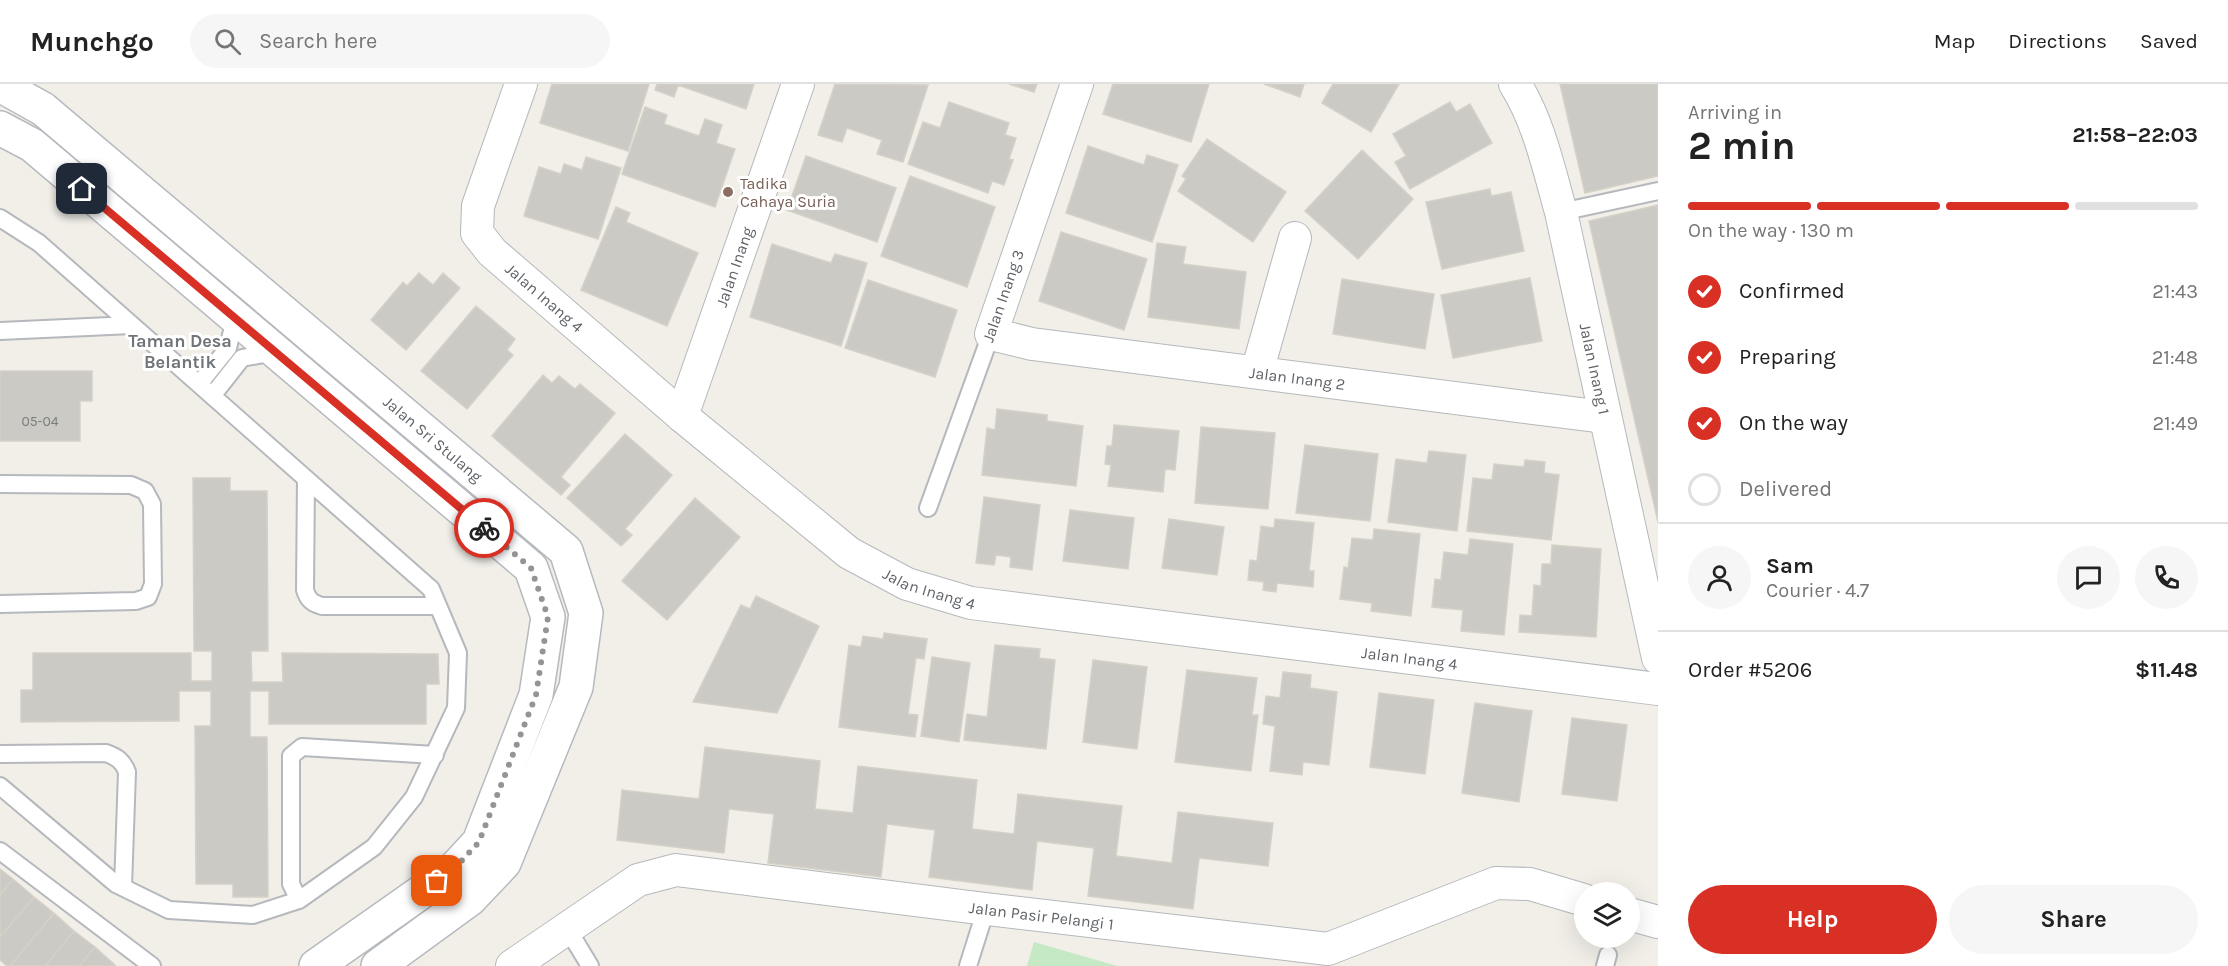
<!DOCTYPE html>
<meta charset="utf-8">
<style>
:root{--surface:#fff;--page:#f6f6f6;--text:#222;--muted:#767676;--line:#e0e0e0;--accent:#d93025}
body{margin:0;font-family:Karla,sans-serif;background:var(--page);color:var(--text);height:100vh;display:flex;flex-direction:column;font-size:22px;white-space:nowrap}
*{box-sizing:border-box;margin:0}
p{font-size:20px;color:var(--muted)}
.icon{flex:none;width:33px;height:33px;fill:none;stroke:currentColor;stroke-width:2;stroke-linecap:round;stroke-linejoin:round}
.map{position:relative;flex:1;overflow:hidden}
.side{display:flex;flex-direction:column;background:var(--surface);width:570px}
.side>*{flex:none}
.fabs{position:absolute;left:1574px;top:798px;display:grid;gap:12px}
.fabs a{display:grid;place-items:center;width:66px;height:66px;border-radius:50%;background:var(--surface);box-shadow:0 6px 24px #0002;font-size:30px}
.pin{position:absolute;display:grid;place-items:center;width:51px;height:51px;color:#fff;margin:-26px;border-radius:12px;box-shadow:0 3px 9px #0006}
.courier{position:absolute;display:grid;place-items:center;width:60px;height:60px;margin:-30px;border:4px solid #d93025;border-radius:50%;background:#fff;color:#222;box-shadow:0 2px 8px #0007}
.summary em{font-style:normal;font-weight:700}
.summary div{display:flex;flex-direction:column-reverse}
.summary{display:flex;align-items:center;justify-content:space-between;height:102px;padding:0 30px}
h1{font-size:39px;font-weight:700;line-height:45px}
.bar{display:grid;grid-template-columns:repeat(4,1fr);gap:9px 6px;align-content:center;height:72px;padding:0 30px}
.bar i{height:8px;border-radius:4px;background:var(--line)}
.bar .active{background:var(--accent)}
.bar p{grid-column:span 4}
.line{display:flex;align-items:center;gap:15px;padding:0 30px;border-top:2px solid var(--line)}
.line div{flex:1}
.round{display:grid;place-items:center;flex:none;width:63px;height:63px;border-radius:32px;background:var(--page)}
ol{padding:0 30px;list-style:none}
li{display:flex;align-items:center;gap:18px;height:66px}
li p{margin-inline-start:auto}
li .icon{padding:6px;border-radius:50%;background:var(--accent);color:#fff;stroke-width:4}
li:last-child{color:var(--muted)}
li i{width:33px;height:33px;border:3px solid var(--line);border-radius:50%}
.primary-button{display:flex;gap:12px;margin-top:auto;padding:12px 30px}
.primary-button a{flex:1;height:69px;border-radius:36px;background:var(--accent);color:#fff;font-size:24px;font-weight:700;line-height:69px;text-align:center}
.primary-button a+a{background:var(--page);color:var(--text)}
header{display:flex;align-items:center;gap:36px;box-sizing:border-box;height:84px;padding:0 30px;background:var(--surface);border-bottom:2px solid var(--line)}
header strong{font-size:28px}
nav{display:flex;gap:33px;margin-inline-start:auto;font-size:21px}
.search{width:420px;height:54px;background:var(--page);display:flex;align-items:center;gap:15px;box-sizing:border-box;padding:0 21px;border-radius:33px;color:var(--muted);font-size:22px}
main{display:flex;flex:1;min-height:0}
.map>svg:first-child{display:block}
.green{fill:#c5e8c5}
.building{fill:#cccac5;stroke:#d6d1c6;stroke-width:1.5}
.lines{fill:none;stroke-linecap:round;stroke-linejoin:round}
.lane-casing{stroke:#b5b8bc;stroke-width:20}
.street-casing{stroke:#b5b8bc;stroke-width:34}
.secondary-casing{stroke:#b6babf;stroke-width:36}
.lane{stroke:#fff;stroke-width:16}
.street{stroke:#fff;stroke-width:32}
.secondary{stroke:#fff;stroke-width:33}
.done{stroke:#929495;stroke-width:6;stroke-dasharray:0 10.8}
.route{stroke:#d93025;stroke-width:8}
.education-dot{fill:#8d6e63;stroke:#fff;stroke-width:2}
.labels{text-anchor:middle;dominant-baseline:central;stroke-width:6;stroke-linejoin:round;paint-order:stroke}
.number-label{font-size:14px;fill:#7a7d7f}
.education-label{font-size:16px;fill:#785e54;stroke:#fff;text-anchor:start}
.street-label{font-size:16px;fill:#5f6368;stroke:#fff}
.neighbourhood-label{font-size:18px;font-weight:bold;fill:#70757a;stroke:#fff}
</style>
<header>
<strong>Munchgo</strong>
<div class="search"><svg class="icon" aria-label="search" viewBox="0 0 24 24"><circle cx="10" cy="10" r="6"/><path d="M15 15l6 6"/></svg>Search here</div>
<nav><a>Map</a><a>Directions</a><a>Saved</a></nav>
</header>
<main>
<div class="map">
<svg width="1658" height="882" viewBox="0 0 1658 882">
<rect width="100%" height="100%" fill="#f1efe8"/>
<path class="green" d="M 1034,858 L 1117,882 L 1027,882 Z"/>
<path class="building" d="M 552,0 L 649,0 L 628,67 L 540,39 Z
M 657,0 L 754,0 L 746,25 L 678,1 L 674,13 L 655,6 Z
M 835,0 L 928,1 L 903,78 L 877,70 L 882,56 L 847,44 L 842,58 L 818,51 Z
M 1009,0 L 1037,0 L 1034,8 Z
M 1113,0 L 1209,0 L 1191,58 L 1103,30 Z
M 1264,0 L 1304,0 L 1300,13 Z
M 1333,0 L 1399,0 L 1371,48 L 1322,19 Z
M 1560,0 L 1658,0 L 1658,92 L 1585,109 Z
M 949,18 L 1009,39 L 1005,51 L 1016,54 L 1009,75 L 1013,76 L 1004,101 L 992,97 L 988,109 L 908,80 L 923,38 L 940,44 Z
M 1450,18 L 1456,28 L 1470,20 L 1492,59 L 1410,105 L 1395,78 L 1406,72 L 1393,50 Z
M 645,23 L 667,31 L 664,40 L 699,52 L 705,35 L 722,41 L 716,59 L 735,65 L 715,123 L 622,90 Z
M 1207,55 L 1286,108 L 1253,158 L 1178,107 L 1186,95 L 1182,92 Z
M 1088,62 L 1144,81 L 1147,71 L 1178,81 L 1152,158 L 1066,129 Z
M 1362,66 L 1413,115 L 1358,175 L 1305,127 Z
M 806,72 L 896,104 L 877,158 L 787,126 Z
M 586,73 L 621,84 L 598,155 L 524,132 L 539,83 L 561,90 L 564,80 L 582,86 Z
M 910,92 L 995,123 L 967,203 L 881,172 Z
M 1490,105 L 1491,112 L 1511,108 L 1524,167 L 1442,185 L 1426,118 Z
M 1658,121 L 1658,438 L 1589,137 Z
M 616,123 L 630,129 L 626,138 L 698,169 L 667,242 L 581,206 Z
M 1061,148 L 1147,175 L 1124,246 L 1039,217 Z
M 1157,159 L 1186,163 L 1183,180 L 1246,188 L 1239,245 L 1148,233 Z
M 772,160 L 831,179 L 835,170 L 867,179 L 841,262 L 750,233 Z
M 419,189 L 433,201 L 443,189 L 460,204 L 406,266 L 371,236 L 403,198 L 407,202 Z
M 1530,194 L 1542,257 L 1453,274 L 1441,211 Z
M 1342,195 L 1434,210 L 1425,265 L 1333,250 Z
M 868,196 L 957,226 L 935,293 L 845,264 Z
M 476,222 L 515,255 L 507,266 L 513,271 L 467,325 L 421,287 Z
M 0,287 L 92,287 L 92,317 L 80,317 L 80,357 L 0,357 Z
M 543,291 L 552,299 L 559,292 L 575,305 L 580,300 L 615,329 L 561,393 L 570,401 L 561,411 L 492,352 Z
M 997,325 L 1047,331 L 1047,337 L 1083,342 L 1076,402 L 982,391 L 987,344 L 995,346 Z
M 1114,341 L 1179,347 L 1175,386 L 1165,385 L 1163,408 L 1108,402 L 1111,381 L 1105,380 L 1107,362 L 1112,362 Z
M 1201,343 L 1275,349 L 1268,425 L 1195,419 Z
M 625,350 L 672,391 L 625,445 L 632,451 L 621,462 L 567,414 Z
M 1305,361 L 1378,370 L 1370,437 L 1296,429 Z
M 1429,367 L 1466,371 L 1457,447 L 1388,438 L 1396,375 L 1427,379 Z
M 1525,376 L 1545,378 L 1544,389 L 1559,391 L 1551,456 L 1467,447 L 1473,394 L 1492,396 L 1494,380 L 1524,383 Z
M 193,394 L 230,394 L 230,407 L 267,407 L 268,567 L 251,567 L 252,598 L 283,598 L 282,569 L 438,570 L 439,600 L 426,600 L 426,640 L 269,640 L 269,607 L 250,607 L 250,653 L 267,653 L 268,813 L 233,813 L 233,800 L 196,800 L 195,642 L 211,642 L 211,607 L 179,607 L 179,637 L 21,638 L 21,606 L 33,606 L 33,569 L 191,569 L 191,597 L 212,597 L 212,567 L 194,567 Z
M 984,413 L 1040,421 L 1032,486 L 1010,483 L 1011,473 L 996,471 L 994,481 L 976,479 Z
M 695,414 L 740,453 L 667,536 L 622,497 Z
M 1070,426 L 1134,434 L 1128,485 L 1063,477 Z
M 1169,435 L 1224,443 L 1217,491 L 1162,484 Z
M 1275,435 L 1314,439 L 1309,487 L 1314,487 L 1313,503 L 1277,499 L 1276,508 L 1263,506 L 1264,498 L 1248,496 L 1250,476 L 1257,477 L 1261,442 L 1274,444 Z
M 1374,445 L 1420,450 L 1411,532 L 1371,527 L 1372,519 L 1340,515 L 1344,483 L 1348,484 L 1352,454 L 1373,456 Z
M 1470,455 L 1513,460 L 1504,551 L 1461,547 L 1463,526 L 1432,523 L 1435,495 L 1441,496 L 1444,468 L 1468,471 Z
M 1552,461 L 1601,465 L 1596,553 L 1519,548 L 1520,531 L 1532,532 L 1534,501 L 1541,502 L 1542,480 L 1551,480 Z
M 756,512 L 819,542 L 777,629 L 693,618 L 741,521 L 750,525 Z
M 884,549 L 927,555 L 924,575 L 916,574 L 908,630 L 918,631 L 915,653 L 839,643 L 849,561 L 861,563 L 863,552 L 883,555 Z
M 995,561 L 1040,565 L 1039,574 L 1055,576 L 1046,665 L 964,656 L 967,630 L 987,633 Z
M 932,573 L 970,579 L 959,658 L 921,652 Z
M 1093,576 L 1147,583 L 1137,665 L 1083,658 Z
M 1187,586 L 1257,594 L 1252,631 L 1258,631 L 1251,687 L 1175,678 Z
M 1283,588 L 1311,591 L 1310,604 L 1337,608 L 1329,681 L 1303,678 L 1302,691 L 1270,687 L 1275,642 L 1263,640 L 1266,612 L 1280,614 Z
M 1379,609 L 1434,616 L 1425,690 L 1370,683 Z
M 1475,619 L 1532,627 L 1519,718 L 1462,709 Z
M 1572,634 L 1627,641 L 1617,717 L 1562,710 Z
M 705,663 L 820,677 L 815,725 L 853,729 L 858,682 L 977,696 L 972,745 L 1014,750 L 1018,710 L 1122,722 L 1116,772 L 1172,779 L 1178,728 L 1273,739 L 1268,782 L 1199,774 L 1193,825 L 1088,812 L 1094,764 L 1037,757 L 1032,806 L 929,793 L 935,746 L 887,740 L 881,793 L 768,779 L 774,730 L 729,725 L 724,769 L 617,756 L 622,706 L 699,715 Z
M 0,785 L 13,795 L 0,811 Z
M 13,795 L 34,813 L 0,853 L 0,811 Z
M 34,813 L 54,829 L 10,882 L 7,882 L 0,876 L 0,853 Z
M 54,829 L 74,847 L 45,882 L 10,882 Z
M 74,847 L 95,863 L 79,882 L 45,882 Z
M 95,863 L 115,881 L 114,882 L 79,882 Z"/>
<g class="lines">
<defs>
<path id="lane" d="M 1561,128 L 1658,107
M 0,134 L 39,159 L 431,505 L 458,569 L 456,624 L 414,713 L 374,763 L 299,816 L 253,831 L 169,826 L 116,800 L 0,702
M 0,247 L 132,241
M 199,300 L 228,264 L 235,234
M 212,312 L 242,274 L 274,268
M 306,395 L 305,506 C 308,516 312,519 322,522 L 438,522
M 0,400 L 131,401 L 145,407 L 152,420 L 153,500 L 148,513 L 136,517 L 0,520
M 928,424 L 991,250
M 0,670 L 106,669 C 117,673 123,677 127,688 L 123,803
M 0,767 L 152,882
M 299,816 L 291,800 L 291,672 L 302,663 L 435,671
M 567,844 L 590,882
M 968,882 L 986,825
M 1605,882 L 1608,871"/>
<g id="street">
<path id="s1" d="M 521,0 L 478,122 L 477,149 L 492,168 L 682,332 L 849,469 L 907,500 L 971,519 L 1658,605"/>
<path id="s2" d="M 1077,0 L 991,250 L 1032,260 L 1604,333"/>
<path id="s3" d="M 1515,0 C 1539,38 1549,86 1561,128 L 1658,574"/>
<path d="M 1257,288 L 1295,154"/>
<path id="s4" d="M 682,332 L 798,0"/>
<path d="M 1629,830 L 1658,838"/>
<path id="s5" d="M 512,882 L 638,796 L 676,786 L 986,825 L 1328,865 L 1496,799 L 1530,800 L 1584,816"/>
</g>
<g id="secondary">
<path id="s6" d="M 0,1 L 43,25 L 566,467 L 586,529 L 576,603 L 504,779 L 470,815 L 378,882"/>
<path d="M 0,44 L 32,61 L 531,484 L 548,533 L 536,611 L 479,758 L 454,785 L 316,882"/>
</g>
</defs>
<use href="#lane" class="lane-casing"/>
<use href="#street" class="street-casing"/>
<use href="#secondary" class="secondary-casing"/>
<use href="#lane" class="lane"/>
<use href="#street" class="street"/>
<use href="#secondary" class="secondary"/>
</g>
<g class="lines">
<path class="done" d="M 437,797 L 454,785 L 479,758 L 536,611 L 548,533 L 531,484 L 484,444"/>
<path class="route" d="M 82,105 L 484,444"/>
</g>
<circle class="education-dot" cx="728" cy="108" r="6"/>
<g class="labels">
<g class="number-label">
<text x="40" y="337">05-04</text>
</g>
<g class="education-label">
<text x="740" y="99">Tadika<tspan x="740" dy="18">Cahaya Suria</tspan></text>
</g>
<g class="street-label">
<text stroke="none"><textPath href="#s4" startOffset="158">Jalan Inang</textPath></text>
<text transform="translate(1003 212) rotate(-71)">Jalan Inang 3</text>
<text stroke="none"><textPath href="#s1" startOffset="250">Jalan Inang 4</textPath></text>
<text stroke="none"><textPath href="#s3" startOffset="297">Jalan Inang 1</textPath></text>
<text stroke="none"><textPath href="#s2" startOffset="574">Jalan Inang 2</textPath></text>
<text stroke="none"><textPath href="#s6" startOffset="560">Jalan Sri Stulang</textPath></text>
<text stroke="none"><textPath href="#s1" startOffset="736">Jalan Inang 4</textPath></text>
<text stroke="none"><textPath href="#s1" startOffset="1222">Jalan Inang 4</textPath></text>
<text stroke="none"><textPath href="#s5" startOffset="560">Jalan Pasir Pelangi 1</textPath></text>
</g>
<g class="neighbourhood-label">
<text x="180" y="257">Taman Desa<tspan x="180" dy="21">Belantik</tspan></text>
</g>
</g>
</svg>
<div class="fabs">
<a><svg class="icon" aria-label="layers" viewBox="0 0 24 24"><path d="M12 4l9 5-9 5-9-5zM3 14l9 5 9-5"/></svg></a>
</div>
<div class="pin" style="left:437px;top:797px;background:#ea580c"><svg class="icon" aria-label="bag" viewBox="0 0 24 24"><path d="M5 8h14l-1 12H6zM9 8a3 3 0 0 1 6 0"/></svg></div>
<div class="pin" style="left:82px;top:105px;background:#1f2937"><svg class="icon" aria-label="home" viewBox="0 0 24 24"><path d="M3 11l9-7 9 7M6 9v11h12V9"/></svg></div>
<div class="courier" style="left:484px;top:444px"><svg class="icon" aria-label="bike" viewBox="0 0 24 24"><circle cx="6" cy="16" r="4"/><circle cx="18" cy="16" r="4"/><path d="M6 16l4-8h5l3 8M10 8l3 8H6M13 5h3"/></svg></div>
</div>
<section class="side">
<div class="summary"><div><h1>2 min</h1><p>Arriving in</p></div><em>21:58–22:03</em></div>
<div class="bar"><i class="active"></i><i class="active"></i><i class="active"></i><i></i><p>On the way · 130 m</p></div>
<ol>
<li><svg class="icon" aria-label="check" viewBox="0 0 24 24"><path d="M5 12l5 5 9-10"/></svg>Confirmed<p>21:43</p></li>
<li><svg class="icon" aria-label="check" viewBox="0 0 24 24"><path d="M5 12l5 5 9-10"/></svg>Preparing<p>21:48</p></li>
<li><svg class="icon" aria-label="check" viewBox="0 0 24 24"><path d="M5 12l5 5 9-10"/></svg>On the way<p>21:49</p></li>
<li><i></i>Delivered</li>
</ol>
<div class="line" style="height:108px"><a class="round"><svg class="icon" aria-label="person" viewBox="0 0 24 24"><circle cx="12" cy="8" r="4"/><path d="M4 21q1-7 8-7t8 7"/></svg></a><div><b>Sam</b><p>Courier · 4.7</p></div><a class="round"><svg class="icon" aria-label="chat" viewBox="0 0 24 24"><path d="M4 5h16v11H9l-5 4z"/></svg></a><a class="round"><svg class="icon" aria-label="phone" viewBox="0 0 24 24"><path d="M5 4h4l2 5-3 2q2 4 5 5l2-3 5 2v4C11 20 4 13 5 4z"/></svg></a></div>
<div class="line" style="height:78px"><div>Order #5206</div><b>$11.48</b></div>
<div class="primary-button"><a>Help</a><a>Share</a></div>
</section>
</main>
